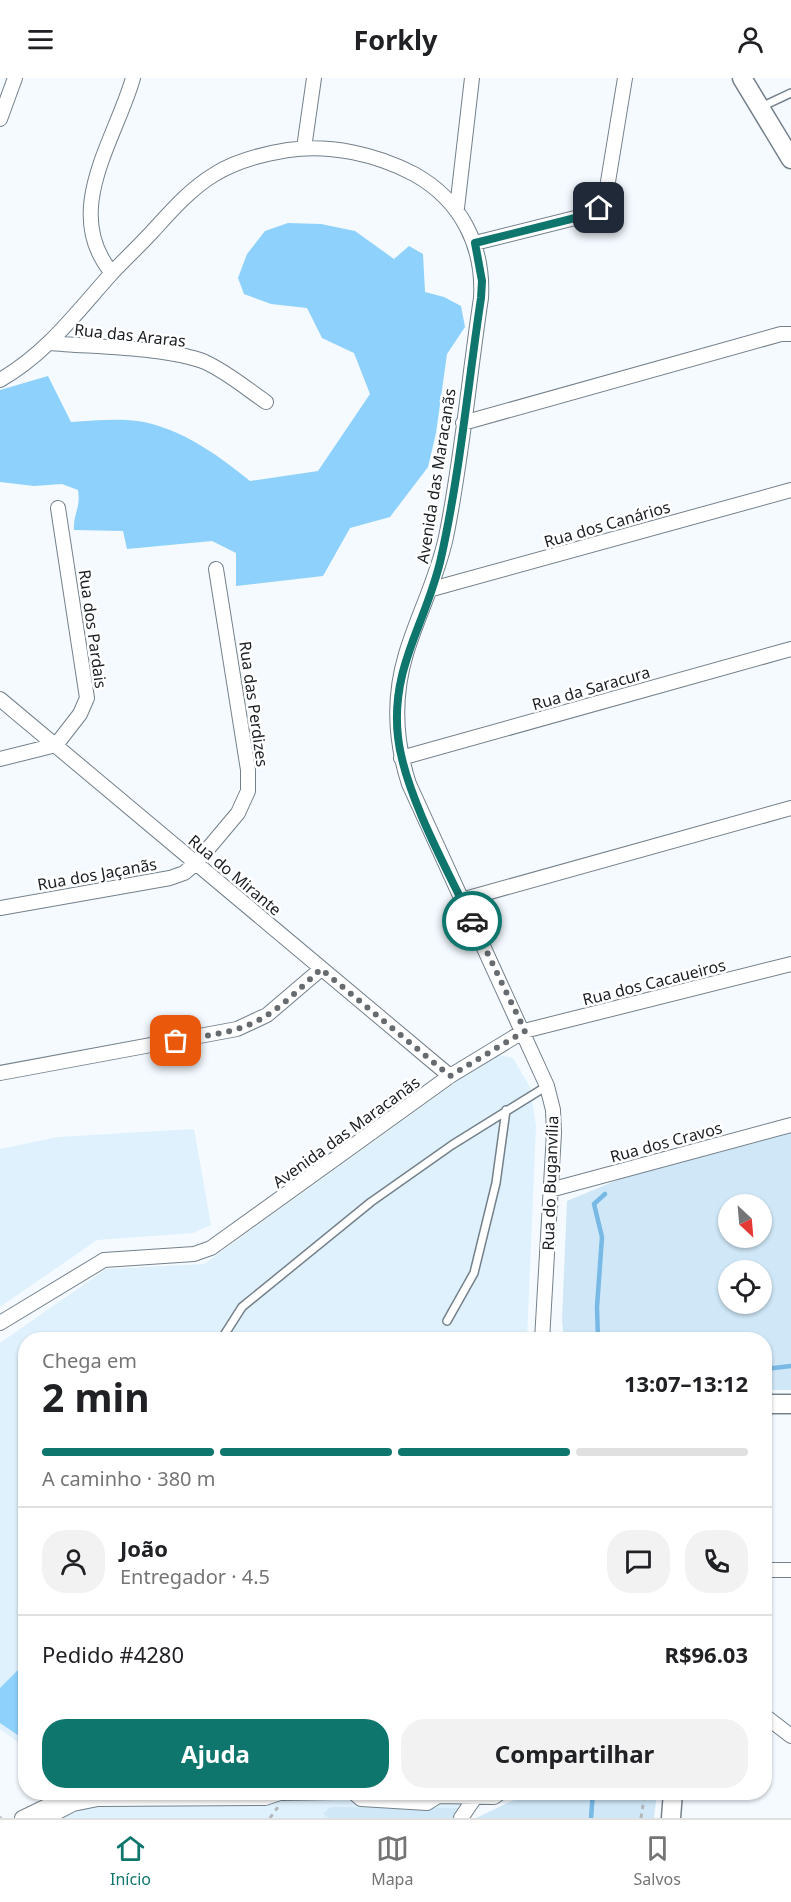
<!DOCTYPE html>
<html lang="pt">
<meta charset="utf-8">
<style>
:root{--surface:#fff;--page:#f2f2f2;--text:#202124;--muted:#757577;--line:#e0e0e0;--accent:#0f766e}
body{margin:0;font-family:"Noto Sans",sans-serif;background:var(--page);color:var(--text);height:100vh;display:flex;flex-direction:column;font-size:22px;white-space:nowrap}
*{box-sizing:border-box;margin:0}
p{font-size:20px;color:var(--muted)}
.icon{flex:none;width:33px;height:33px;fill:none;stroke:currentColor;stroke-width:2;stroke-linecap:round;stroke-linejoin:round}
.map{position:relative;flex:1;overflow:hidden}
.details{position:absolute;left:18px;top:1254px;width:754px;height:468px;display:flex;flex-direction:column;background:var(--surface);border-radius:24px;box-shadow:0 2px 4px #0004}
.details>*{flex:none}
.needle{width:39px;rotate:154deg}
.controls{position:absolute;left:718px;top:1116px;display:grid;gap:12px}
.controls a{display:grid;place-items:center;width:54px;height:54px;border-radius:50%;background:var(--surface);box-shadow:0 2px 4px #0004;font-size:30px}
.pin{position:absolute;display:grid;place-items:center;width:51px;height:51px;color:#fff;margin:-26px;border-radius:12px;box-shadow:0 3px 9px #0006}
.courier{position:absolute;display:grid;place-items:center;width:60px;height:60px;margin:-30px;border:4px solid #0f766e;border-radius:50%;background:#fff;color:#222;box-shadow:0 2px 8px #0007}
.headline em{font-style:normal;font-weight:700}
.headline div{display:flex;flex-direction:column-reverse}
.headline{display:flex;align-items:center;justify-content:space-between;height:102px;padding:0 24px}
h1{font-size:39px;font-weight:700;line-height:45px}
.bar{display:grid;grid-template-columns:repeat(4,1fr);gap:9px 6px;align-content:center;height:72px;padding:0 24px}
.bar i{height:8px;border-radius:4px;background:var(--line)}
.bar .selected{background:var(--accent)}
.bar p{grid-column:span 4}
.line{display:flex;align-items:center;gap:15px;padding:0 24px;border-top:2px solid var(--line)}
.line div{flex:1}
.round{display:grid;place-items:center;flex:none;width:63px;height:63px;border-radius:24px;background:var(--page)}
.cta{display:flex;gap:12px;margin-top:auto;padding:12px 24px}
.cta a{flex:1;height:69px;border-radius:24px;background:var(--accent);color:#fff;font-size:24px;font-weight:700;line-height:69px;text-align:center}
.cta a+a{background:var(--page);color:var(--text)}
header{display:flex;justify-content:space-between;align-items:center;height:78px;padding:0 24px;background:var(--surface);font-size:27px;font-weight:700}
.tabs{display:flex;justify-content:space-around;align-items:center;height:84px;border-top:2px solid var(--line);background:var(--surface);font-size:16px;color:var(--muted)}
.tabs a{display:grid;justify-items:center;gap:3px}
.tabs .selected{color:var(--accent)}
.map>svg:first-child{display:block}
.built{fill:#dff1fd}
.green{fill:#cfe7f7;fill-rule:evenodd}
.forest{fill:#8ed1fd}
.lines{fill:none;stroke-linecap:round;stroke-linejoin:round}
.stream{stroke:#78b9e5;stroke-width:4.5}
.lane-casing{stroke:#74818b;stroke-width:10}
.street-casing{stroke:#74818b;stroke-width:16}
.secondary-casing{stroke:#74818b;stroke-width:21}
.path{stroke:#b2b8bc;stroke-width:3;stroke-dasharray:4.5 4.5;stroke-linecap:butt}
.lane{stroke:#fff;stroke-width:7}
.street{stroke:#fff;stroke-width:14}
.secondary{stroke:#fff;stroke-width:18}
.done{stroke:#666b6f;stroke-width:6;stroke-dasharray:0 10.8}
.route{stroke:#0f766e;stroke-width:8}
.labels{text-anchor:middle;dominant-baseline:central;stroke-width:5;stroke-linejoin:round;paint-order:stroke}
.street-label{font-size:16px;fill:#191e22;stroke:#fff}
</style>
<header><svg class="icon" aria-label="menu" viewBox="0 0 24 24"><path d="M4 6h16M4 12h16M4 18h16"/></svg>Forkly<svg class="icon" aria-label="person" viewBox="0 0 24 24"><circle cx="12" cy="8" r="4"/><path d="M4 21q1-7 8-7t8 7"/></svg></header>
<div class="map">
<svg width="791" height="1740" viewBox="0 0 791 1740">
<rect width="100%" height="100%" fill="#f4faff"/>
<path class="built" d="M 495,976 L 513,980 L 530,1009 L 536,1048 L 527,1261 L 26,1262 L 25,1669 L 0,1651 L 0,1265 L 106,1191 L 204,1186 Z
M 194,1051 L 211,1147 L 193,1155 L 97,1162 L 0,1229 L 0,1071 L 58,1059 Z
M 89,1715 L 473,1715 L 455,1740 L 57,1740 L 75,1730 L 105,1726 Z"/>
<path class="green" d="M 791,1054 L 791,1312 L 765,1312 L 765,1262 L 564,1261 L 562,1243 L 567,1123 L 622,1100 ZM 762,1126 L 762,1160 L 729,1160 L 729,1126 ZM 762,1192 L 762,1226 L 729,1226 L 729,1192 Z
M 523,1715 L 657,1715 L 654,1740 L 476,1740 L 518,1720 Z
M 330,1729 L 459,1730 L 452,1740 L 329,1740 L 323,1736 Z"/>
<path class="forest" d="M 288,145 L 321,146 L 355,153 L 394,181 L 409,168 L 423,176 L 425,214 L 444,219 L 461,228 L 465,249 L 447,276 L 436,355 L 428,389 L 390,439 L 350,450 L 323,498 L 236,508 L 236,475 L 212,463 L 127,471 L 123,453 L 74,452 C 73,436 81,430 78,412 L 62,406 L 34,408 L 0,404 L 0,312 L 48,298 L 71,344 C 89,343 108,341 127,342 C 172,344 216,375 250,403 L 318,393 L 370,316 L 354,275 L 322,260 L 307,230 L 271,226 L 244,216 L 238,200 L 247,176 L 265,153 Z
M 25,1585 L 25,1662 L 0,1645 L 0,1610 Z"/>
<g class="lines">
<path class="stream" d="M 598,1262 L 597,1229 L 602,1159 L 594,1126 L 605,1116
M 765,1291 L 791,1288
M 591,1740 L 593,1714"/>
<defs>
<path id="lane" d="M 761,29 L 791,15
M 447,1243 L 474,1195 L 496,1105 L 506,1032
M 221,1262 L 242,1229 L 371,1124 L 452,1067 L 547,1008"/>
<path id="street" d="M 0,41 L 15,0
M 304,70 L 314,0
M 457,130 L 472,0
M 475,165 L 591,136 L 599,131 L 605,122 L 625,0
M 112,195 C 61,134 115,63 133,0
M 50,265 C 92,269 168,269 205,284 C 227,294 247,311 266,324
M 0,302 C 46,276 76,235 111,196 C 124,182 138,169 152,154 C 171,133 190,111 215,96 C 236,83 263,76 288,72 C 330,66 376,76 414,96 C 461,122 484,168 481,220 C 469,299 462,381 446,459 C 437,501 418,536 406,576 C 393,619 395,663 409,706 L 547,1008 L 553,1032 L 554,1055 L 542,1262
M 463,345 L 781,256 L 791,256
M 432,511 L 791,412
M 0,621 L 450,998
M 401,680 L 791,571
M 0,681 L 56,667 L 80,636 L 87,620 L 58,430
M 461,822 L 791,730
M 0,830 L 170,800 L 184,795 L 196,785 L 238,735 L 248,713 L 248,692 L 216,491
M 0,995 L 237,951 L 267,937 L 321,891
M 550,1112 L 791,1047
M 0,1245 L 104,1182 L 194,1176 L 211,1170 L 450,998 L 524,953 L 791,886
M 765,1492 L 791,1492
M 765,1638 L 791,1658
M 353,1714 L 361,1721 L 427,1725 L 438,1718 L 494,1719 L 501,1714
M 22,1740 L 76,1714
M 46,1740 L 73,1726 L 98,1721 L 265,1720 L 280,1715 L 336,1714
M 461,1740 L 476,1718"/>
<path id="secondary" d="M 742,0 L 791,81
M 765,1326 L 791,1326
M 671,1740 L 673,1714"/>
</defs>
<use href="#lane" class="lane-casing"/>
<use href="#street" class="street-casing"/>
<use href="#secondary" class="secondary-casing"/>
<path class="path" d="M 0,1739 L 1,1740
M 270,1740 L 278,1729
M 641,1740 L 645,1714"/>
<use href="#lane" class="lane"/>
<use href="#street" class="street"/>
<use href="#secondary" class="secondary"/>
</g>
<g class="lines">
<path class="done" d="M 176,963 C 202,958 229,956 253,945 C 279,933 300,910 321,891 L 450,998 L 525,953 L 472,843"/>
<path class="route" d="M 472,843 C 447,792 404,714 398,659 C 390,589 427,544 441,480 C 460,395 468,306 481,220 L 482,203 L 475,165 L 591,136 L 599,130"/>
</g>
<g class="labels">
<g class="street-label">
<text transform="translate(130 257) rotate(6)">Rua das Araras</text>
<text transform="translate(436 398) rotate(-81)">Avenida das Maracanãs</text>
<text transform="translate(607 446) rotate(-16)">Rua dos Canários</text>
<text transform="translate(93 551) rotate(82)">Rua dos Pardais</text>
<text transform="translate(591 610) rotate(-16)">Rua da Saracura</text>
<text transform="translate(254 626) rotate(82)">Rua das Perdizes</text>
<text transform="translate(97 796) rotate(-10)">Rua dos Jaçanãs</text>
<text transform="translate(235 797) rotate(40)">Rua do Mirante</text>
<text transform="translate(654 904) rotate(-14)">Rua dos Cacaueiros</text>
<text transform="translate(346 1054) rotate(-36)">Avenida das Maracanãs</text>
<text transform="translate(666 1064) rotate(-15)">Rua dos Cravos</text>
<text transform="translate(550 1105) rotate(-88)">Rua do Buganvília</text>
</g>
</g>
</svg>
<div class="controls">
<a><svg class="needle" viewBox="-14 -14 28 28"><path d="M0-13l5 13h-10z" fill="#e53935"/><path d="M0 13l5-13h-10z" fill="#757577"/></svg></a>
<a><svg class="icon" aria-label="locate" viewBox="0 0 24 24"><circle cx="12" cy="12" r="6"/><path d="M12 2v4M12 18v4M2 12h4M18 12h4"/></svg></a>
</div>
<div class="pin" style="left:176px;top:963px;background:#ea580c"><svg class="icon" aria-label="bag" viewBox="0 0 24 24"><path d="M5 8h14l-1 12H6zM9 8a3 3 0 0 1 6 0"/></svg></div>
<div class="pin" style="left:599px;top:130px;background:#1f2937"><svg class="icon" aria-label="home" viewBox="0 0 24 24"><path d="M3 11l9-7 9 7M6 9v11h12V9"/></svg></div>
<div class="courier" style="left:472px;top:843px"><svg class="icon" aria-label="car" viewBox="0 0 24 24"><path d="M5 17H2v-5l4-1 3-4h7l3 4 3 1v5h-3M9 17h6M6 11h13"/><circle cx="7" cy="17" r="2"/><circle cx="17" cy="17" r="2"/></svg></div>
<section class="details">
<div class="headline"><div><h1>2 min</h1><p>Chega em</p></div><em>13:07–13:12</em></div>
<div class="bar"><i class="selected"></i><i class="selected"></i><i class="selected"></i><i></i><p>A caminho · 380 m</p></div>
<div class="line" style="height:108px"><a class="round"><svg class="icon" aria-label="person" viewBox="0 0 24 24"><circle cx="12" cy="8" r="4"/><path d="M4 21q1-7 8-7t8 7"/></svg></a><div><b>João</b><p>Entregador · 4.5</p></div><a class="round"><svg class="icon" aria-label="chat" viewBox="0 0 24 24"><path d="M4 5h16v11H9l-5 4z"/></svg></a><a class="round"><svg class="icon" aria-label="phone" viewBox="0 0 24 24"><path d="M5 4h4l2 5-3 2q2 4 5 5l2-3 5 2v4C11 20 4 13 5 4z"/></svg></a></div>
<div class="line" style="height:78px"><div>Pedido #4280</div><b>R$96.03</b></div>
<div class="cta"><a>Ajuda</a><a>Compartilhar</a></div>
</section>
</div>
<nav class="tabs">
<a class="selected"><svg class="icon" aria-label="home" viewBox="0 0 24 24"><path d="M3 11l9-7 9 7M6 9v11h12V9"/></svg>Início</a>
<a><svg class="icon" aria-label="map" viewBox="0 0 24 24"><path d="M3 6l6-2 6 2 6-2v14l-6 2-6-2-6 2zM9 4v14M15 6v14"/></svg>Mapa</a>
<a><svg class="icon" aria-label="saved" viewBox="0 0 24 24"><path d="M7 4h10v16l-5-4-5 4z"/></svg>Salvos</a>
</nav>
